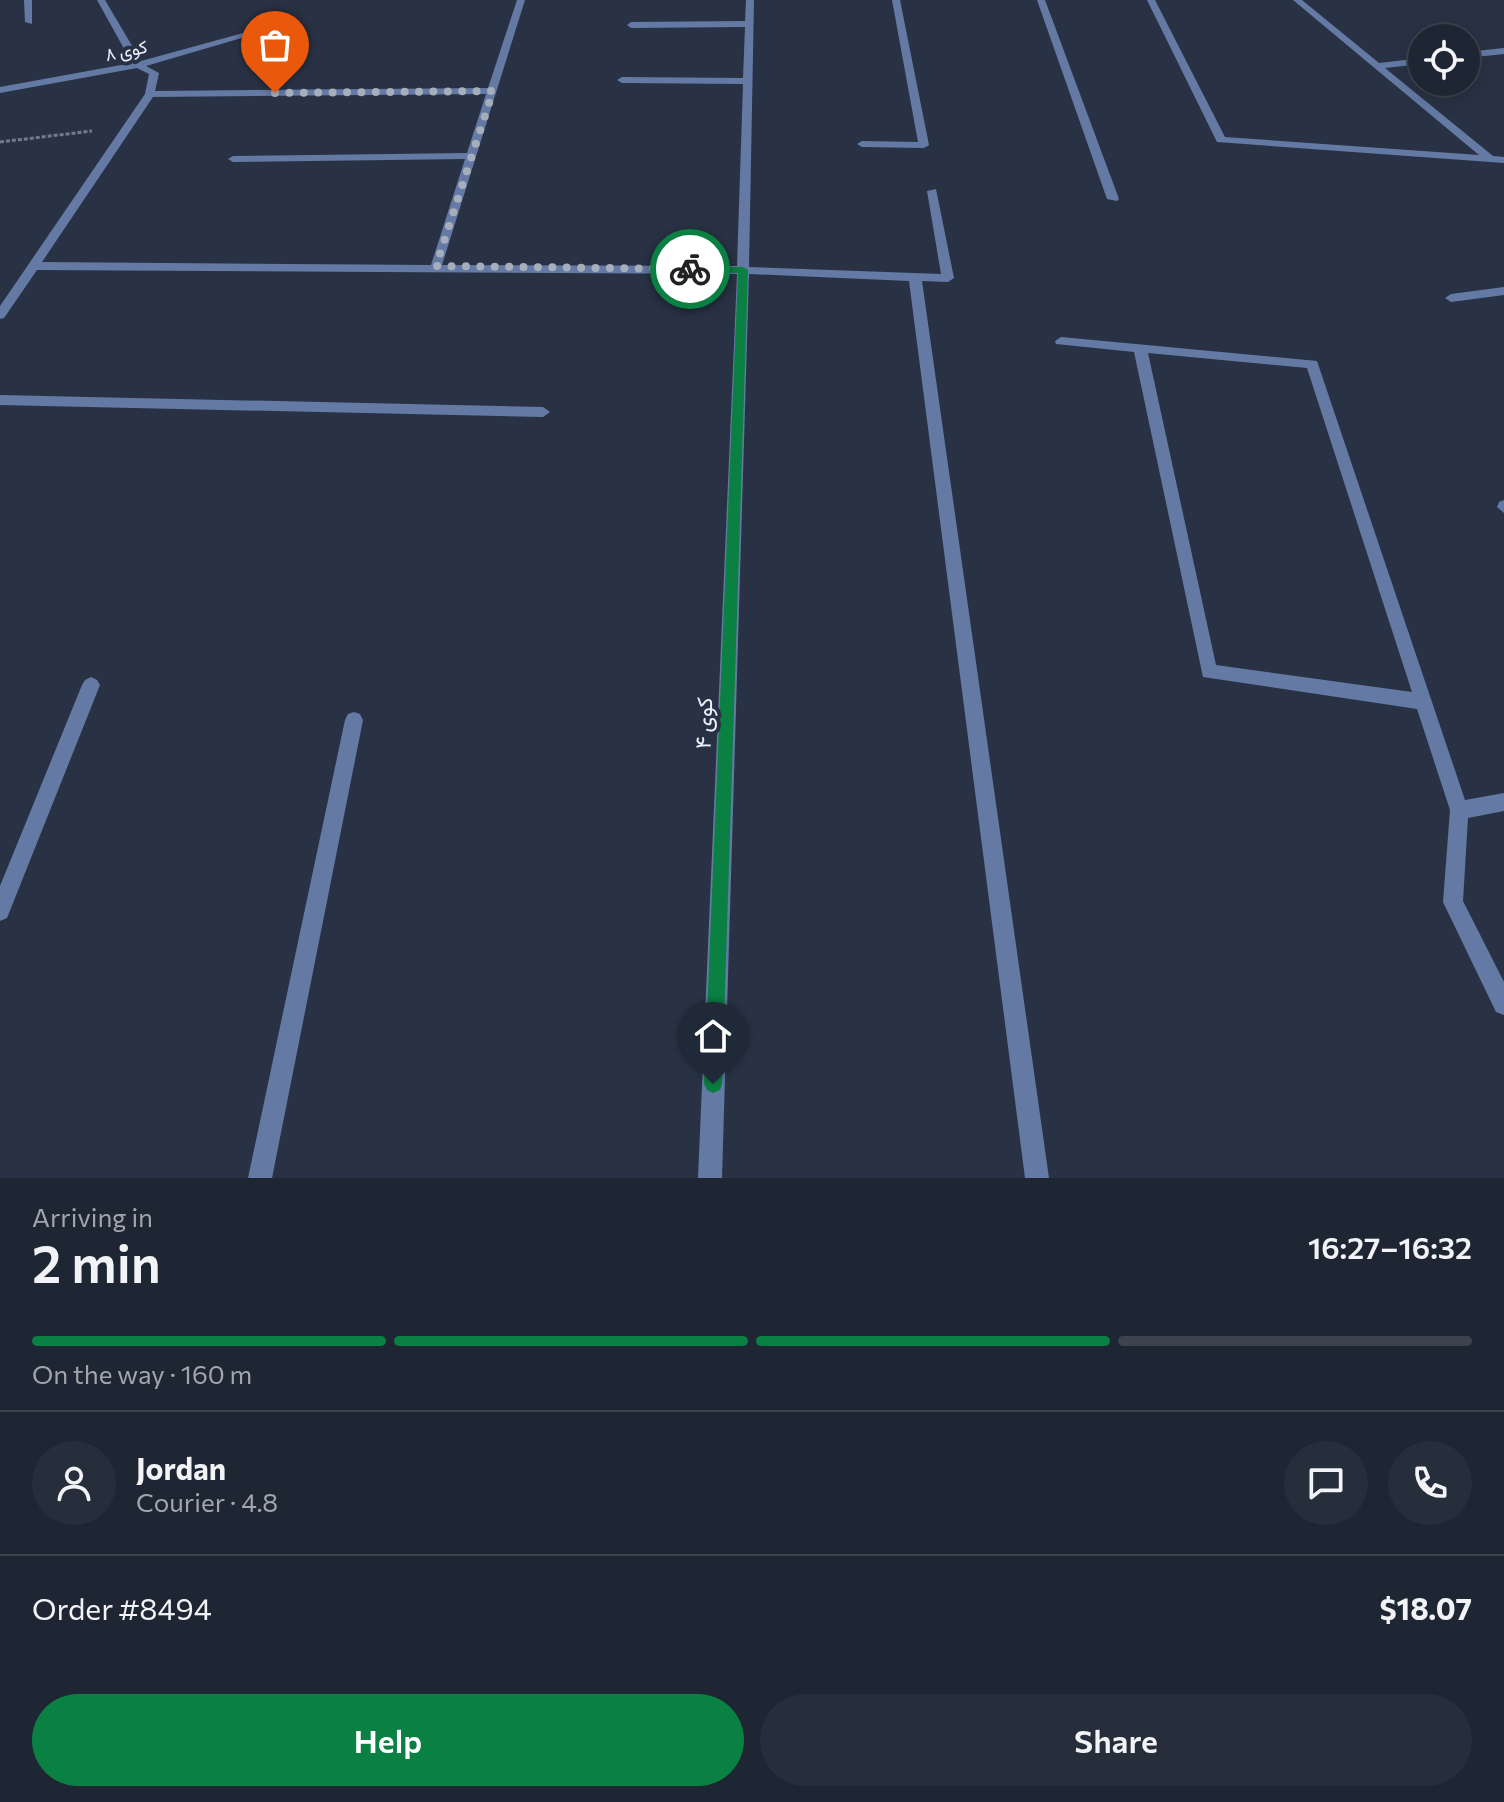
<!DOCTYPE html>
<meta charset="utf-8">
<style>
:root{--surface:#1f2633;--page:#272e3b;--text:#f1f3f6;--muted:#a1a5ac;--line:#3c434e;--accent:#0b8043}
body{margin:0;font-family:Commissioner,Vazirmatn,sans-serif;background:var(--page);color:var(--text);height:100vh;display:flex;flex-direction:column;font-size:30px;white-space:nowrap}
*{box-sizing:border-box;margin:0}
p{font-size:26px;color:var(--muted)}
.icon{flex:none;width:44px;height:44px;fill:none;stroke:currentColor;stroke-width:2;stroke-linecap:round;stroke-linejoin:round}
.map{position:relative;height:1178px;overflow:hidden}
.drawer{display:flex;flex-direction:column;background:var(--surface);flex:1}
.drawer>*{flex:none}
.controls{position:absolute;left:1408px;top:24px;display:grid;gap:16px}
.controls a{display:grid;place-items:center;width:72px;height:72px;border-radius:50%;background:var(--surface);box-shadow:0 4px 20px #0003,0 0 0 2px var(--line);font-size:40px}
.pin{position:absolute;display:grid;place-items:center;width:68px;height:68px;color:#fff;margin:-82px -34px;border-radius:50% 50% 50% 0;rotate:-45deg;box-shadow:0 0 8px #0007}
.pin .icon{rotate:45deg}
.courier{position:absolute;display:grid;place-items:center;width:80px;height:80px;margin:-40px;border:6px solid #0b8043;border-radius:50%;background:#fff;color:#222;box-shadow:0 2px 10px #0007}
.head em{font-style:normal;font-weight:600}
.head div{display:flex;flex-direction:column-reverse}
.head{display:flex;align-items:center;justify-content:space-between;height:136px;padding:0 32px}
h1{font-size:52px;font-weight:600;line-height:60px}
.bar{display:grid;grid-template-columns:repeat(4,1fr);gap:12px 8px;align-content:center;height:96px;padding:0 32px}
.bar i{height:10px;border-radius:6px;background:var(--line)}
.bar .selected{background:var(--accent)}
.bar p{grid-column:span 4}
.line{display:flex;align-items:center;gap:20px;padding:0 32px;border-top:2px solid var(--line)}
.line div{flex:1}
.round{display:grid;place-items:center;flex:none;width:84px;height:84px;border-radius:42px;background:var(--page)}
.action{display:flex;gap:16px;margin-top:auto;padding:16px 32px}
.action a{flex:1;height:92px;border-radius:48px;background:var(--accent);color:#fff;font-size:32px;font-weight:600;line-height:92px;text-align:center}
.action a+a{background:var(--page);color:var(--text)}
.map>svg:first-child{display:block}
.lines{fill:none;stroke-linecap:round;stroke-linejoin:round}
.path{stroke:#737b8b;stroke-width:3;stroke-dasharray:4 2;stroke-linecap:butt}
.street{fill:#647aa4;fill-rule:evenodd}
.route{fill:#0b8043}
.done{stroke:#a6aebc;stroke-width:8;stroke-dasharray:0 14.4}
.labels{text-anchor:middle;dominant-baseline:central;stroke-width:8;stroke-linejoin:round;paint-order:stroke}
.far-street-label{font-size:18px;fill:#eaf0fc;stroke:#293244}
.street-label{font-size:22px;fill:#eaf0fc;stroke:#293244}
</style>
<div class="map">
<svg width="1504" height="1178" viewBox="0 0 1504 1178">
<rect width="100%" height="100%" fill="#293244"/>
<g class="lines">
<path class="path" d="M 0,142 L 92,131"/>
<path class="street" d="M 24,0 L 32,0 L 32,24 L 25,22 Z
M 97,0 L 105,0 L 141,61 L 258,29 L 262,32 L 146,66 L 159,73 L 155,91 L 488,88 L 517,0 L 525,0 L 442,265 L 737,266 L 743,84 L 622,83 L 617,80 L 622,77 L 743,78 L 745,27 L 631,28 L 627,25 L 631,22 L 745,21 L 746,0 L 754,0 L 749,267 L 941,274 L 927,191 L 936,189 L 954,278 L 948,282 L 922,281 L 1049,1178 L 1025,1178 L 909,281 L 749,274 L 722,1178 L 698,1178 L 737,274 L 37,270 L 4,318 L 0,319 L 0,306 L 145,94 L 149,74 L 137,68 L 0,93 L 0,87 L 132,63 ZM 486,94 L 467,153 L 233,156 L 228,159 L 233,162 L 465,159 L 431,265 L 42,262 L 153,97 Z
M 892,0 L 900,0 L 929,145 L 924,148 L 862,147 L 857,144 L 862,141 L 918,142 Z
M 1037,0 L 1045,0 L 1119,199 L 1117,201 L 1107,199 Z
M 1147,0 L 1155,0 L 1225,137 L 1479,155 L 1293,0 L 1302,0 L 1379,63 L 1422,58 L 1422,64 L 1385,68 L 1493,156 L 1504,157 L 1504,163 L 1217,142 Z
M 1504,48 L 1504,54 L 1466,58 L 1466,52 Z
M 1504,287 L 1504,295 L 1451,302 L 1445,298 L 1451,294 Z
M 1061,337 L 1317,361 L 1465,800 L 1504,793 L 1504,811 L 1468,818 L 1463,901 L 1504,982 L 1504,1015 L 1496,1012 L 1443,902 L 1450,810 L 1417,709 L 1203,677 L 1134,352 L 1056,344 L 1055,341 ZM 1148,353 L 1307,368 L 1412,692 L 1216,665 Z
M 0,395 L 543,407 L 550,412 L 543,417 L 0,405 Z
M 1504,500 L 1504,513 L 1497,507 L 1499,502 Z
M 91,677 L 97,680 L 100,685 L 7,918 L 0,921 L 0,886 L 82,685 L 85,680 Z
M 354,712 L 360,714 L 363,720 L 272,1178 L 248,1178 L 345,720 L 348,714 Z"/>
</g>
<path class="route" d="M 687,267 L 743,267 L 748,270 L 722,1084 L 720,1090 L 713,1093 L 707,1090 L 704,1084 L 738,273 L 690,272 Z"/>
<g class="lines">
<path class="done" d="M 275,93 L 493,91 L 436,266 L 690,269"/>
</g>
<g class="labels">
<g class="far-street-label">
<text transform="translate(126 50) rotate(-12)">کوی ۸</text>
</g>
<g class="street-label">
<text transform="translate(703 723) rotate(-88)">کوی ۴</text>
</g>
</g>
</svg>
<div class="controls">
<a><svg class="icon" aria-label="locate" viewBox="0 0 24 24"><circle cx="12" cy="12" r="6"/><path d="M12 2v4M12 18v4M2 12h4M18 12h4"/></svg></a>
</div>
<div class="pin" style="left:275px;top:93px;background:#ea580c"><svg class="icon" aria-label="bag" viewBox="0 0 24 24"><path d="M5 8h14l-1 12H6zM9 8a3 3 0 0 1 6 0"/></svg></div>
<div class="pin" style="left:713px;top:1084px;background:#1f2937"><svg class="icon" aria-label="home" viewBox="0 0 24 24"><path d="M3 11l9-7 9 7M6 9v11h12V9"/></svg></div>
<div class="courier" style="left:690px;top:269px"><svg class="icon" aria-label="bike" viewBox="0 0 24 24"><circle cx="6" cy="16" r="4"/><circle cx="18" cy="16" r="4"/><path d="M6 16l4-8h5l3 8M10 8l3 8H6M13 5h3"/></svg></div>
</div>
<section class="drawer">
<div class="head"><div><h1>2 min</h1><p>Arriving in</p></div><em>16:27–16:32</em></div>
<div class="bar"><i class="selected"></i><i class="selected"></i><i class="selected"></i><i></i><p>On the way · 160 m</p></div>
<div class="line" style="height:144px"><a class="round"><svg class="icon" aria-label="person" viewBox="0 0 24 24"><circle cx="12" cy="8" r="4"/><path d="M4 21q1-7 8-7t8 7"/></svg></a><div><b>Jordan</b><p>Courier · 4.8</p></div><a class="round"><svg class="icon" aria-label="chat" viewBox="0 0 24 24"><path d="M4 5h16v11H9l-5 4z"/></svg></a><a class="round"><svg class="icon" aria-label="phone" viewBox="0 0 24 24"><path d="M5 4h4l2 5-3 2q2 4 5 5l2-3 5 2v4C11 20 4 13 5 4z"/></svg></a></div>
<div class="line" style="height:104px"><div>Order #8494</div><b>$18.07</b></div>
<div class="action"><a>Help</a><a>Share</a></div>
</section>
